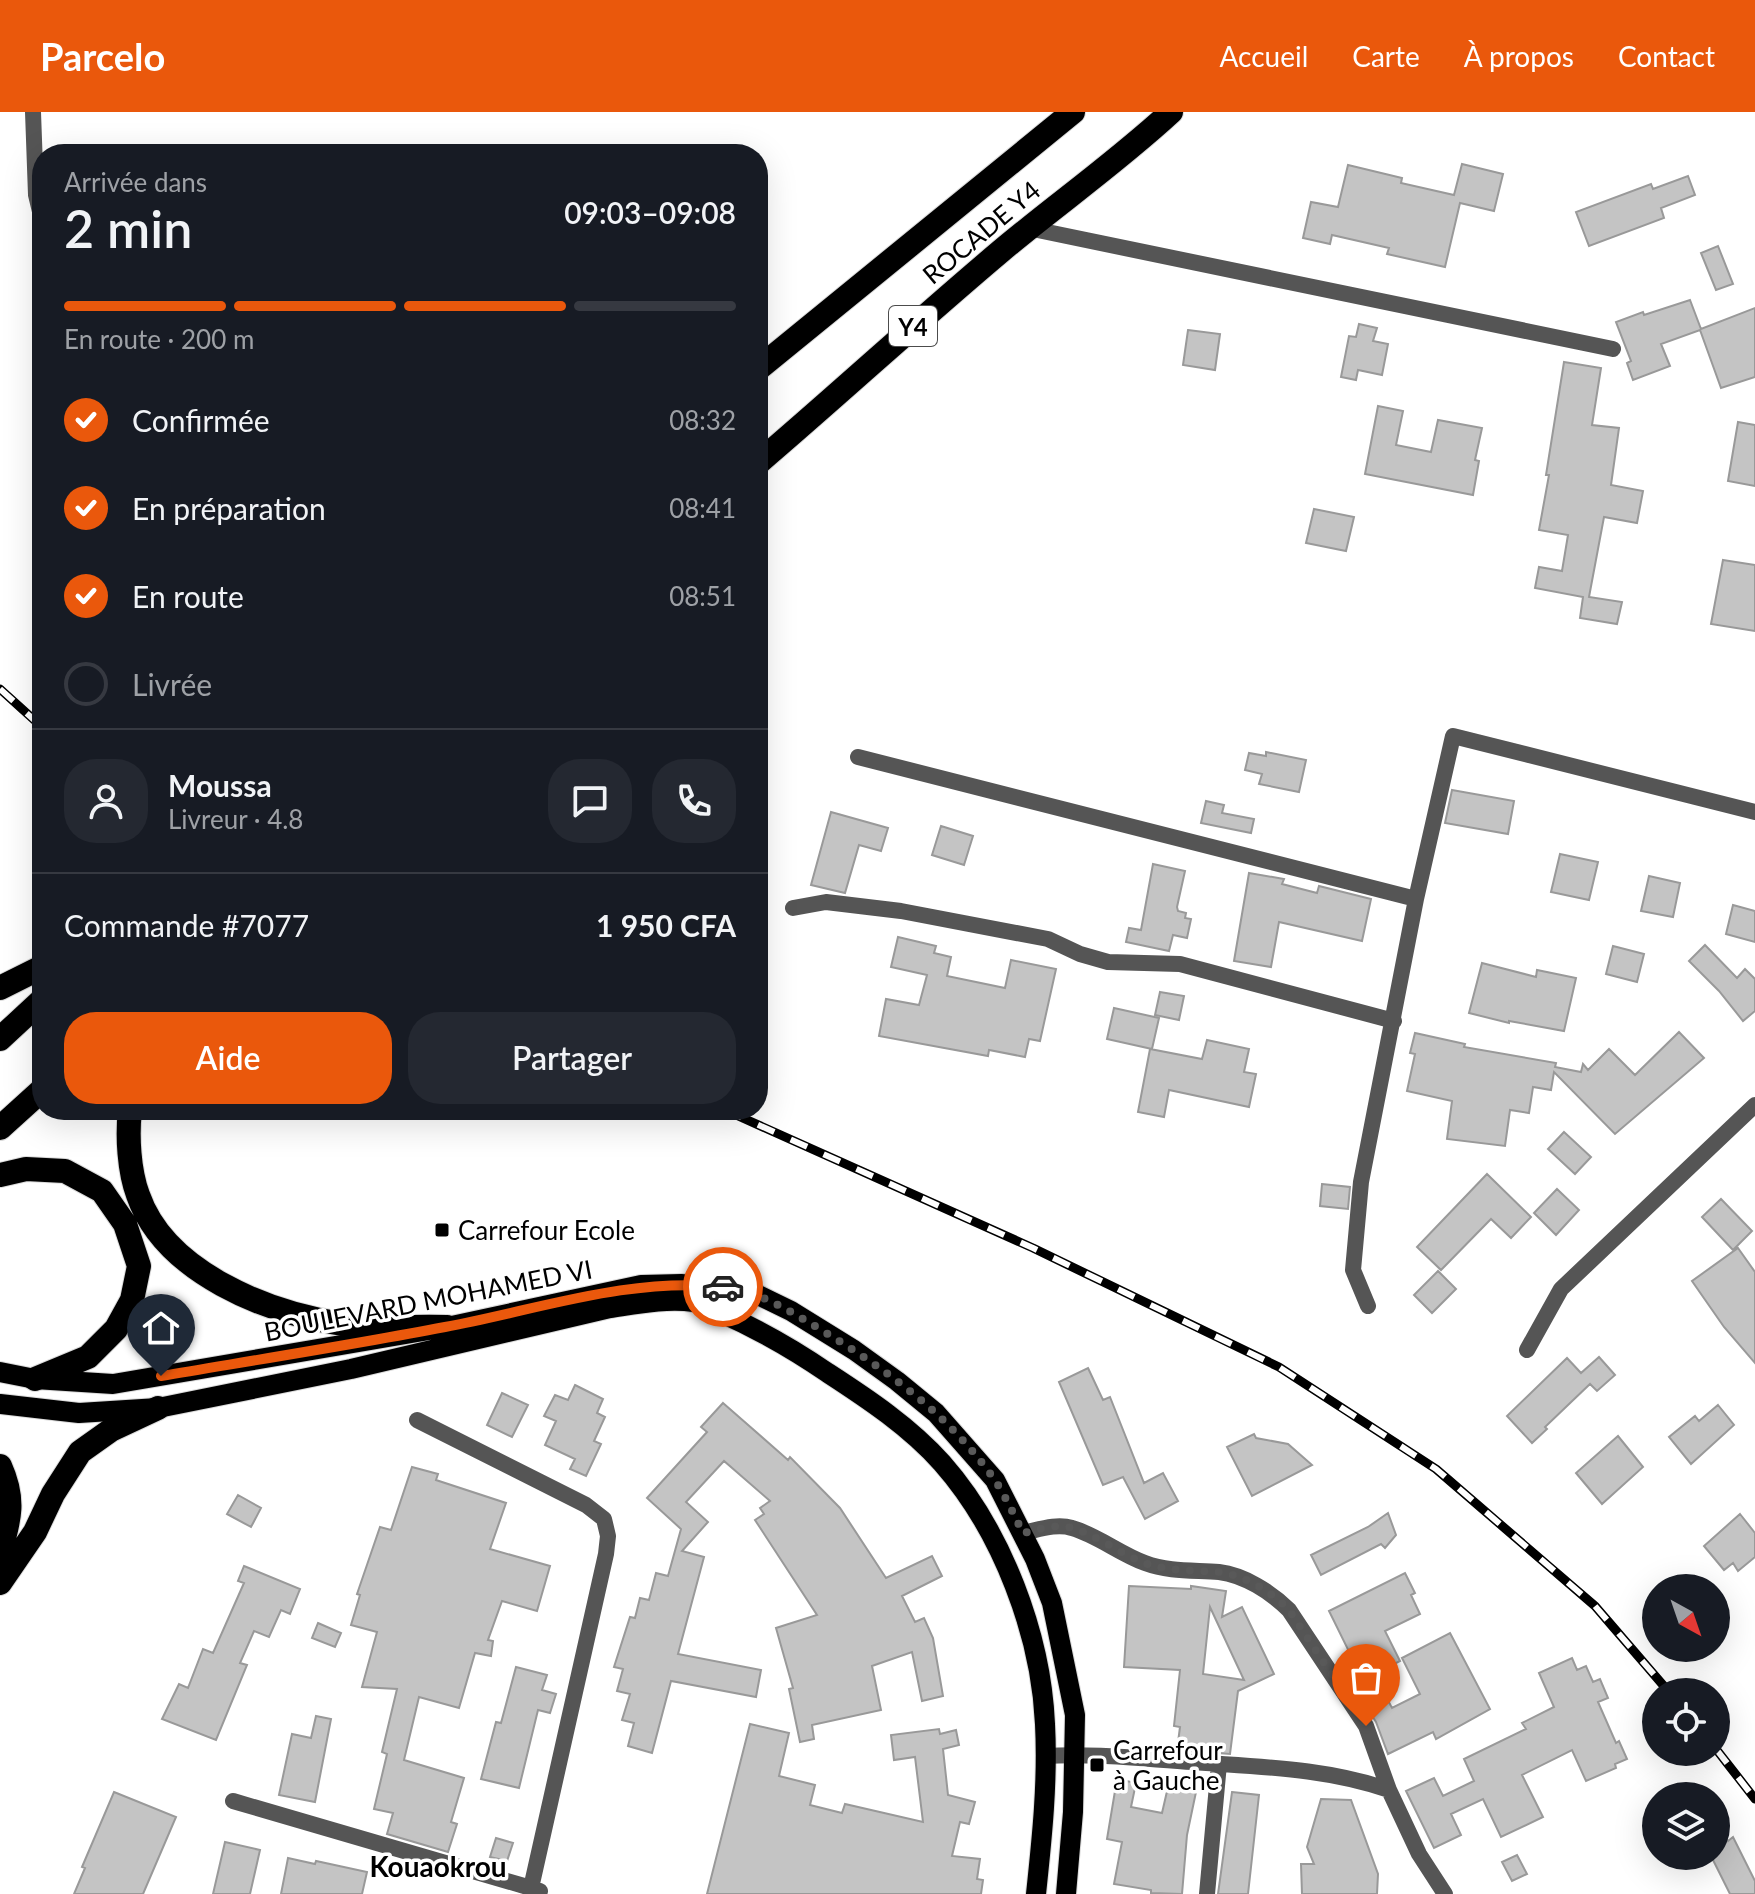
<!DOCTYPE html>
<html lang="fr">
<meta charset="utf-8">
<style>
:root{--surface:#171b24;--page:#242831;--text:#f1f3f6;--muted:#9ea1a6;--line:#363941;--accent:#ea580c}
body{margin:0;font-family:Lato,sans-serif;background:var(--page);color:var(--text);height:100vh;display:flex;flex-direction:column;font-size:30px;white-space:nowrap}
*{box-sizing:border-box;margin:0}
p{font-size:26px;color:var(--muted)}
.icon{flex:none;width:44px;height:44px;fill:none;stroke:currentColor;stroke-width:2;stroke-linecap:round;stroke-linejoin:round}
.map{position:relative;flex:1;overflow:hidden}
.details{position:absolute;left:32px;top:32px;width:736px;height:976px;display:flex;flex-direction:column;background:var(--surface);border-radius:32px;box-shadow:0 8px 32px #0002}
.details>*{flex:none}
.needle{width:52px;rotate:140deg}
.tools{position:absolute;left:1642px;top:1462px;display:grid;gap:16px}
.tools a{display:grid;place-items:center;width:88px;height:88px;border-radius:50%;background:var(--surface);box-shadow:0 8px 32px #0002;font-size:40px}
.pin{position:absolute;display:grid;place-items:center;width:68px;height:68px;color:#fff;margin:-82px -34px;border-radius:50% 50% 50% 0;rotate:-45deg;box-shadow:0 0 8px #0007}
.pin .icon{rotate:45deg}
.courier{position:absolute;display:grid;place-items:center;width:80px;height:80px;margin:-40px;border:6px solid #ea580c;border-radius:50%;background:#fff;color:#222;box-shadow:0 2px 10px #0007}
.head em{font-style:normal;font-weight:600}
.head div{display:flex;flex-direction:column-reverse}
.head{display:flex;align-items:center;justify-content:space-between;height:136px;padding:0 32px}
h1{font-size:52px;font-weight:600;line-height:60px}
.bar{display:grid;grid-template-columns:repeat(4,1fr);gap:12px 8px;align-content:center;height:96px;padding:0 32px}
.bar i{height:10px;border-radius:6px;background:var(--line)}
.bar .current{background:var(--accent)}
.bar p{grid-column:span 4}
.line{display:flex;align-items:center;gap:20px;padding:0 32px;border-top:2px solid var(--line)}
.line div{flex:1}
.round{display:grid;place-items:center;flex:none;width:84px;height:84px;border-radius:32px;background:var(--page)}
ol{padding:0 32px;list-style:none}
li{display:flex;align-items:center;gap:24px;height:88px}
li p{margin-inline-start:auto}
li .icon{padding:8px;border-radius:50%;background:var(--accent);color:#fff;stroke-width:4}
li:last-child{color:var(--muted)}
li i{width:44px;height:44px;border:4px solid var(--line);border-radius:50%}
.button{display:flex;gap:16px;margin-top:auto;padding:16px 32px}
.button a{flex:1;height:92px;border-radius:32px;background:var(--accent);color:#fff;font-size:32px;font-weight:600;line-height:92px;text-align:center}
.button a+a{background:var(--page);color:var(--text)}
header{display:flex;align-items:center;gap:48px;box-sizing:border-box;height:112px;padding:0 40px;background:var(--accent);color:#fff}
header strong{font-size:38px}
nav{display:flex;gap:44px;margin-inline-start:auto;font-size:28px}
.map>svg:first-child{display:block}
.building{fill:#c4c4c4;stroke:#999;stroke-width:2;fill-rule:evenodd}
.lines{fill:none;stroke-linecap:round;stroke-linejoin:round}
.primary-casing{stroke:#dbdbdb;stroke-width:22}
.highway-casing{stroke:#dbdbdb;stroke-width:26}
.street{stroke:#555;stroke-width:16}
.primary{stroke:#000;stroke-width:20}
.highway{stroke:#000;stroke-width:24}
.rail-casing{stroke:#000;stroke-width:9}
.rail{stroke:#fff;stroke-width:6;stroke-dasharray:18;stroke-linecap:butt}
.done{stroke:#595959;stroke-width:8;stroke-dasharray:0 14.4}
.route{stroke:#ea580c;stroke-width:10}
.poi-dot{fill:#000;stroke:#fff;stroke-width:3}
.labels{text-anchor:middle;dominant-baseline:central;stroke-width:7;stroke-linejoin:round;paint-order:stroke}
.shield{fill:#fff;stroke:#4c4c4c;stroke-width:2}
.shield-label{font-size:24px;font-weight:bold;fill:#000}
.street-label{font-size:26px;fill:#000;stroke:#fff}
.poi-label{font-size:26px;fill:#000;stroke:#fff;text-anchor:start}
.neighbourhood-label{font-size:28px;font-weight:bold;fill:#000;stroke:#fff}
</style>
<header>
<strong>Parcelo</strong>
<nav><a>Accueil</a><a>Carte</a><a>À propos</a><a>Contact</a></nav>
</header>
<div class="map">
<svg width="1755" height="1782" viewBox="0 0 1755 1782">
<rect width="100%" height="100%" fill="#fff"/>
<path class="building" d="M 1462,52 L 1503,62 L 1494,99 L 1460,91 L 1445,155 L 1387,142 L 1389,136 L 1332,123 L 1330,132 L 1303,126 L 1311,90 L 1338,95 L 1348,53 L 1402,66 L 1401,71 L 1454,83 Z
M 1688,64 L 1695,83 L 1661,96 L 1664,106 L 1589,134 L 1576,100 L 1651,72 L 1653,77 Z
M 1718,134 L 1733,172 L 1716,178 L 1701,141 Z
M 1690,188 L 1701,217 L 1755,196 L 1755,265 L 1721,276 L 1700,218 L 1661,232 L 1670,254 L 1633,268 L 1627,251 L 1631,249 L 1616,210 L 1643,200 L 1644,203 Z
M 1359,212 L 1377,216 L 1373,229 L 1388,232 L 1382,263 L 1358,258 L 1356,268 L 1341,265 L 1349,224 L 1356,225 Z
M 1188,218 L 1220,222 L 1215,258 L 1183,253 Z
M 1564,250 L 1601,256 L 1592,313 L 1619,316 L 1611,373 L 1643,379 L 1637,411 L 1604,405 L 1589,485 L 1622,490 L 1617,512 L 1580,506 L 1583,485 L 1535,476 L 1539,455 L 1562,459 L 1568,423 L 1539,418 L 1549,363 L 1546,363 Z
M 1378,294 L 1403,299 L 1396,333 L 1431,340 L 1438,308 L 1482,316 L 1475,348 L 1479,349 L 1473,383 L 1365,362 Z
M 1738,310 L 1755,313 L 1755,374 L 1728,369 Z
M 1314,397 L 1354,405 L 1346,439 L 1306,431 Z
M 1723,448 L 1755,453 L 1755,519 L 1711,512 Z
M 1266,640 L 1306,648 L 1299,680 L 1259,672 L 1262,662 L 1245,658 L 1249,641 L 1266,644 Z
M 1452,678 L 1514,689 L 1508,722 L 1445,711 Z
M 1206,689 L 1224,693 L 1222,701 L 1254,707 L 1251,721 L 1201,711 Z
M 831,700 L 888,716 L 881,739 L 859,733 L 845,781 L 811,773 Z
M 941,714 L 973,724 L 964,753 L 932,743 Z
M 1560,742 L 1598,750 L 1589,788 L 1551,780 Z
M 1153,752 L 1185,759 L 1177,795 L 1178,799 L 1186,801 L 1185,806 L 1191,807 L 1187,826 L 1173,823 L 1169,839 L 1126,830 L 1129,816 L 1141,818 Z
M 1249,761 L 1284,767 L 1282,772 L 1317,781 L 1319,774 L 1371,787 L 1362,829 L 1279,810 L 1271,855 L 1234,849 Z
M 1649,764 L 1680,771 L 1673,805 L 1641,799 Z
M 1733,793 L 1755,799 L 1755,830 L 1726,822 Z
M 898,825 L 936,834 L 934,841 L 951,845 L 947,864 L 1005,876 L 1011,848 L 1056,857 L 1040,929 L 1029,927 L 1025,945 L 989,938 L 988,944 L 879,924 L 886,887 L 919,893 L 927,863 L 891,855 Z
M 1705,833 L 1737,866 L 1745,857 L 1755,867 L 1755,899 L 1743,909 L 1719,879 L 1689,849 Z
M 1613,834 L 1644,842 L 1637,870 L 1606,862 Z
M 1482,851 L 1536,865 L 1537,858 L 1576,866 L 1564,919 L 1509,909 L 1509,911 L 1469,901 Z
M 1160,880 L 1184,884 L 1179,908 L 1155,903 Z
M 1114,896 L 1159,906 L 1152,937 L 1107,927 Z
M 1679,920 L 1704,946 L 1615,1022 L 1554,960 L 1551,978 L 1533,975 L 1529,1001 L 1510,998 L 1505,1034 L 1447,1027 L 1452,989 L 1407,979 L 1415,942 L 1410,941 L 1415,921 L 1465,932 L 1464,935 L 1556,951 L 1555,955 L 1581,960 L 1583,952 L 1588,958 L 1609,937 L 1635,963 Z
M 1207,928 L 1249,937 L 1244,960 L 1256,962 L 1249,995 L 1169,978 L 1164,1005 L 1138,1000 L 1150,937 L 1202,947 Z
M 1564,1020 L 1591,1045 L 1575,1062 L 1548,1037 Z
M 1487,1062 L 1531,1105 L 1511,1126 L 1491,1107 L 1441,1158 L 1417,1135 Z
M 1322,1072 L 1350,1075 L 1348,1097 L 1320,1094 Z
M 1557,1077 L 1579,1098 L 1556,1123 L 1534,1101 Z
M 1721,1087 L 1752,1119 L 1733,1138 L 1702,1105 Z
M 1738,1136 L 1755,1160 L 1755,1251 L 1724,1215 L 1692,1169 Z
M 1438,1159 L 1456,1177 L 1432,1201 L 1414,1183 Z
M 1599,1245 L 1615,1263 L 1597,1279 L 1590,1272 L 1545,1315 L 1547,1317 L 1532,1331 L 1507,1304 L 1567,1246 L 1581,1261 Z
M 1088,1256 L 1103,1288 L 1110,1285 L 1144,1371 L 1163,1361 L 1178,1389 L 1145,1407 L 1123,1365 L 1103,1373 L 1059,1270 Z
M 575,1273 L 603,1287 L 597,1301 L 605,1305 L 594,1329 L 601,1332 L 586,1364 L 570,1357 L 575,1347 L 545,1333 L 556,1309 L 544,1304 L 555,1283 L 568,1288 Z
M 502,1281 L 528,1293 L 512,1325 L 487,1313 Z
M 723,1291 L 788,1348 L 790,1345 L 840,1396 L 886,1466 L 932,1444 L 942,1464 L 902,1484 L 915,1510 L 924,1506 L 933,1526 L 943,1584 L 922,1589 L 912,1540 L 872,1554 L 881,1598 L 812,1613 L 814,1627 L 800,1630 L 789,1577 L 793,1576 L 776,1516 L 817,1503 L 755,1408 L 764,1402 L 760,1396 L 770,1389 L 724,1349 L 686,1390 L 708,1410 L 682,1439 L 704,1445 L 678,1542 L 761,1558 L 756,1585 L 671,1569 L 652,1641 L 628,1634 L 634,1611 L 622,1608 L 630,1582 L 617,1579 L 623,1557 L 614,1555 L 630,1505 L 635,1506 L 640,1486 L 649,1488 L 656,1461 L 668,1464 L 681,1417 L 647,1386 L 707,1320 L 701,1315 Z
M 1718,1293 L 1734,1313 L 1691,1352 L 1669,1325 L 1695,1304 L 1699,1309 Z
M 1254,1322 L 1256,1326 L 1288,1332 L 1312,1353 L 1252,1384 L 1227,1335 Z
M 1618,1324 L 1643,1355 L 1602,1392 L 1576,1361 Z
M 412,1355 L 438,1362 L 436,1368 L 506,1391 L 490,1437 L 550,1454 L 537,1499 L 502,1489 L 488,1528 L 493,1529 L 491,1544 L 475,1541 L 459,1596 L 419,1585 L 404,1648 L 464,1666 L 451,1710 L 457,1712 L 448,1740 L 387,1722 L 393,1701 L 374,1697 L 387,1642 L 382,1640 L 397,1577 L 362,1575 L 377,1520 L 351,1513 L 360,1483 L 357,1482 L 380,1415 L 391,1418 Z
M 238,1383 L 261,1396 L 251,1415 L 227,1402 Z
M 1388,1401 L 1396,1423 L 1385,1436 L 1381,1432 L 1321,1463 L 1311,1443 L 1368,1415 Z
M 1740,1402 L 1755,1421 L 1755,1445 L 1738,1459 L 1733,1451 L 1724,1458 L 1704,1434 Z
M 244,1454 L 300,1477 L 290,1502 L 281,1498 L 269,1525 L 254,1519 L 240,1551 L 247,1553 L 216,1628 L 162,1607 L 179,1572 L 188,1576 L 203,1537 L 213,1541 L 244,1471 L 238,1469 Z
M 1405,1461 L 1415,1481 L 1411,1483 L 1420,1502 L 1385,1519 L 1400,1549 L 1363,1568 L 1329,1499 Z
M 1129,1474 L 1191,1477 L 1191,1474 L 1226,1479 L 1222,1505 L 1242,1495 L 1274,1562 L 1238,1579 L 1230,1642 L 1177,1638 L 1180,1615 L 1174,1614 L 1180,1558 L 1124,1555 ZM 1210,1495 L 1216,1508 L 1244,1568 L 1203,1562 Z
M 318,1511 L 341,1521 L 335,1535 L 312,1526 Z
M 1450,1521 L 1490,1597 L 1436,1627 L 1433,1620 L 1388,1642 L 1376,1610 L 1360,1585 L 1381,1575 L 1392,1596 L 1420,1582 L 1402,1546 Z
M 1572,1546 L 1577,1558 L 1586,1554 L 1593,1570 L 1600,1567 L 1608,1586 L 1598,1590 L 1616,1631 L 1619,1629 L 1627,1647 L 1615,1652 L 1616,1656 L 1586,1669 L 1572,1638 L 1522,1663 L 1543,1705 L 1501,1725 L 1483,1687 L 1451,1702 L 1461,1723 L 1434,1736 L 1406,1679 L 1434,1666 L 1443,1684 L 1474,1669 L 1464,1647 L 1526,1617 L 1522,1611 L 1554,1595 L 1539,1561 Z
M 516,1555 L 547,1563 L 542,1578 L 556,1582 L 550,1601 L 538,1598 L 519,1676 L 481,1667 L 496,1610 L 501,1611 Z
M 316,1604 L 331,1607 L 315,1690 L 279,1683 L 292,1622 L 311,1626 Z
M 750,1612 L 789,1621 L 779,1664 L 815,1673 L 810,1693 L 842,1701 L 845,1692 L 923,1710 L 915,1645 L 894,1648 L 891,1623 L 939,1617 L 940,1622 L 956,1618 L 959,1633 L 943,1637 L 948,1683 L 975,1690 L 969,1712 L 960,1710 L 952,1744 L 980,1747 L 977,1767 L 983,1768 L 981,1782 L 707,1782 Z
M 1117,1667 L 1136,1671 L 1131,1695 L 1162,1701 L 1168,1675 L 1196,1680 L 1187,1723 L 1182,1782 L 1151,1781 L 1151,1778 L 1114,1772 L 1122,1730 L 1107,1727 Z
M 114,1680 L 176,1705 L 143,1782 L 74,1782 L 85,1756 L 82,1755 Z
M 1232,1680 L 1259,1683 L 1248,1782 L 1218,1782 Z
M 1321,1687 L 1351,1688 L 1378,1762 L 1377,1782 L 1302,1782 L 1301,1752 L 1314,1752 L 1307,1735 Z
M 1716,1713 L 1728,1729 L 1733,1725 L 1755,1769 L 1755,1782 L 1730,1782 L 1711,1744 L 1716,1744 Z
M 496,1726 L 513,1731 L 507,1749 L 490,1745 Z
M 225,1730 L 260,1738 L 250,1782 L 213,1782 Z
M 1517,1743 L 1527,1762 L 1512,1769 L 1502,1750 Z
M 288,1746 L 315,1752 L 316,1749 L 367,1760 L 362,1782 L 281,1782 Z"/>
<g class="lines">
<defs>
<path id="primary" d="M 0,1260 L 35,1267 L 113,1272 L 447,1215 L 641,1173 L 681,1172 L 748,1178 L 791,1199 L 854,1238 L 897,1269 L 936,1301 L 995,1368 L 1035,1447 L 1052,1491 L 1075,1603 L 1073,1700 L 1066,1782
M 0,1292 L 79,1301 L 158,1296 L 351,1257 L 610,1196 C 637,1192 667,1186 694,1190 C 702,1191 710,1196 717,1199 C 756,1216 793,1237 828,1261 C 868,1287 910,1315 942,1351 C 1002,1419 1041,1522 1045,1612 C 1048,1669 1042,1726 1036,1782"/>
<path id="highway" d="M 758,257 L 1073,0
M 758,351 C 840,281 919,208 1001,139 C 1057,92 1117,50 1171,0
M 0,876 L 42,855
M 0,927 L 42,888
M 130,998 C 127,1024 129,1059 138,1083 C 165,1161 268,1201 342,1212 C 376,1217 413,1214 447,1215
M 0,1016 L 42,978
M 0,1063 L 26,1057 L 65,1059 L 102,1079 L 125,1112 L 139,1154 L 132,1188 L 116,1217 L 88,1245 L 35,1267
M 0,1354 C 15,1387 10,1407 0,1440
M 0,1471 L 35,1420 L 53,1382 L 80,1340 L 111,1318 L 158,1296"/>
</defs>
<use href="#primary" class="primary-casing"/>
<use href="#highway" class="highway-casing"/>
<path class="street" d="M 33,0 L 36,83 L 42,108
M 1028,116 L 1613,237
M 858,645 L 1416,787
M 793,796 L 826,790 L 901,799 L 1048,827 L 1080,842 L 1108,850 L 1180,852 L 1394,909
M 1368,1194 L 1353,1158 L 1361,1070 L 1416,787 L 1453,624 L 1755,700
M 1527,1238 L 1561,1177 L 1755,993
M 417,1308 L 586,1393 L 604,1407 L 608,1424 L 606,1442 L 531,1776 L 540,1779 L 539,1782
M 1023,1421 C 1038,1418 1056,1411 1072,1416 C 1097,1423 1120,1442 1145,1451 C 1169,1460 1194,1458 1219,1460 C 1244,1463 1271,1480 1289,1498 L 1366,1614 L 1389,1678
M 1045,1644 C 1094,1641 1144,1647 1193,1650 C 1259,1655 1326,1656 1389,1678 L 1419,1742 L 1445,1782
M 233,1689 L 531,1776
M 1207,1782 L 1219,1652"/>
<use href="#primary" class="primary"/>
<use href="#highway" class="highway"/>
<defs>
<path id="rail" d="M 0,577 L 42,615
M 725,998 L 1033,1136 L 1279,1255 L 1436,1357 L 1595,1494 L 1669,1580
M 1716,1637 L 1755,1687"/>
</defs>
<use href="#rail" class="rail-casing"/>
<use href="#rail" class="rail"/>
</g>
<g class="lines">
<path class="done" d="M 723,1175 C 761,1180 790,1199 823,1219 C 887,1258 950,1304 994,1367 C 1005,1383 1014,1403 1023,1421 C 1038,1418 1056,1411 1072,1416 C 1097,1423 1120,1442 1145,1451 C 1169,1460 1194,1458 1219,1460 C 1244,1463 1272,1480 1289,1498 L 1366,1614"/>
<path class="route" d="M 161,1264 C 256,1248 351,1233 445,1215 C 537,1198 628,1165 723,1175"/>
</g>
<g class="poi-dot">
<rect x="434" y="1110" width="16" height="16" rx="4"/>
<rect x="1089" y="1645" width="16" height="16" rx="4"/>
</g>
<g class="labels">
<rect class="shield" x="889" y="194" width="48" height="40" rx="6"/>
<g class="shield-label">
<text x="913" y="214">Y4</text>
</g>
<g class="street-label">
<text transform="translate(981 120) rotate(-40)">ROCADE Y4</text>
<text transform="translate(428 1188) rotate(-11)">BOULEVARD MOHAMED VI</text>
</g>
<g class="poi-label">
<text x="458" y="1118">Carrefour Ecole</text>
<text x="1113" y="1638">Carrefour<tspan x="1113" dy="30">à Gauche</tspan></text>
</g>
<g class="neighbourhood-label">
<text x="438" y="1754">Kouaokrou</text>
</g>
</g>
</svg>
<div class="tools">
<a><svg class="needle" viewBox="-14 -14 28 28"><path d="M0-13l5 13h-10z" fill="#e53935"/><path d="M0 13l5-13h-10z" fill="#9ea1a6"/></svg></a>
<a><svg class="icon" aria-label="locate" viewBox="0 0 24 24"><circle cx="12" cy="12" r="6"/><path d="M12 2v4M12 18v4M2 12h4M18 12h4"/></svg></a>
<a><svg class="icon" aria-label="layers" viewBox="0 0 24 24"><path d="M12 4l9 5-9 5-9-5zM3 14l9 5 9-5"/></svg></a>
</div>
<div class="pin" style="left:1366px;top:1614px;background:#ea580c"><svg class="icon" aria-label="bag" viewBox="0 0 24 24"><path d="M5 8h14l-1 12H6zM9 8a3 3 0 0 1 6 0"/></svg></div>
<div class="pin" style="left:161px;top:1264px;background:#1f2937"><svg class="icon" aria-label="home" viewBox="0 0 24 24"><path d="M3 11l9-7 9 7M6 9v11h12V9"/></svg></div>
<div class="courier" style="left:723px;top:1175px"><svg class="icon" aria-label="car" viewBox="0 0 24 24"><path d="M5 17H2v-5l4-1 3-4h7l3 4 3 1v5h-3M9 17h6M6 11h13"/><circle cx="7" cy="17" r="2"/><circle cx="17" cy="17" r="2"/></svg></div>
<section class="details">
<div class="head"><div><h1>2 min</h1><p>Arrivée dans</p></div><em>09:03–09:08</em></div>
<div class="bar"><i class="current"></i><i class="current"></i><i class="current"></i><i></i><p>En route · 200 m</p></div>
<ol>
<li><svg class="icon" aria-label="check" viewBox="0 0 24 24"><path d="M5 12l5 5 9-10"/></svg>Confirmée<p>08:32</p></li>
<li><svg class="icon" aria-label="check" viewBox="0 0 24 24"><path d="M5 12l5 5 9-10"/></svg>En préparation<p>08:41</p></li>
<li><svg class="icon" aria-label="check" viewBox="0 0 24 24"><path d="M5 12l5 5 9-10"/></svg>En route<p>08:51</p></li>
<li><i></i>Livrée</li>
</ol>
<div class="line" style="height:144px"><a class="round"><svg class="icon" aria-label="person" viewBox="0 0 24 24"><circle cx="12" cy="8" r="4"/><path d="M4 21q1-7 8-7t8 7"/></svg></a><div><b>Moussa</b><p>Livreur · 4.8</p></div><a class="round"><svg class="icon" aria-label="chat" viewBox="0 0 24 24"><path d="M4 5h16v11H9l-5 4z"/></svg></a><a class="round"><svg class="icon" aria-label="phone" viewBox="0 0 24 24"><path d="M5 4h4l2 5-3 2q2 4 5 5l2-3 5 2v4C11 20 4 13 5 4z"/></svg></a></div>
<div class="line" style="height:104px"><div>Commande #7077</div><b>1 950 CFA</b></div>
<div class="button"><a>Aide</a><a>Partager</a></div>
</section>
</div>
